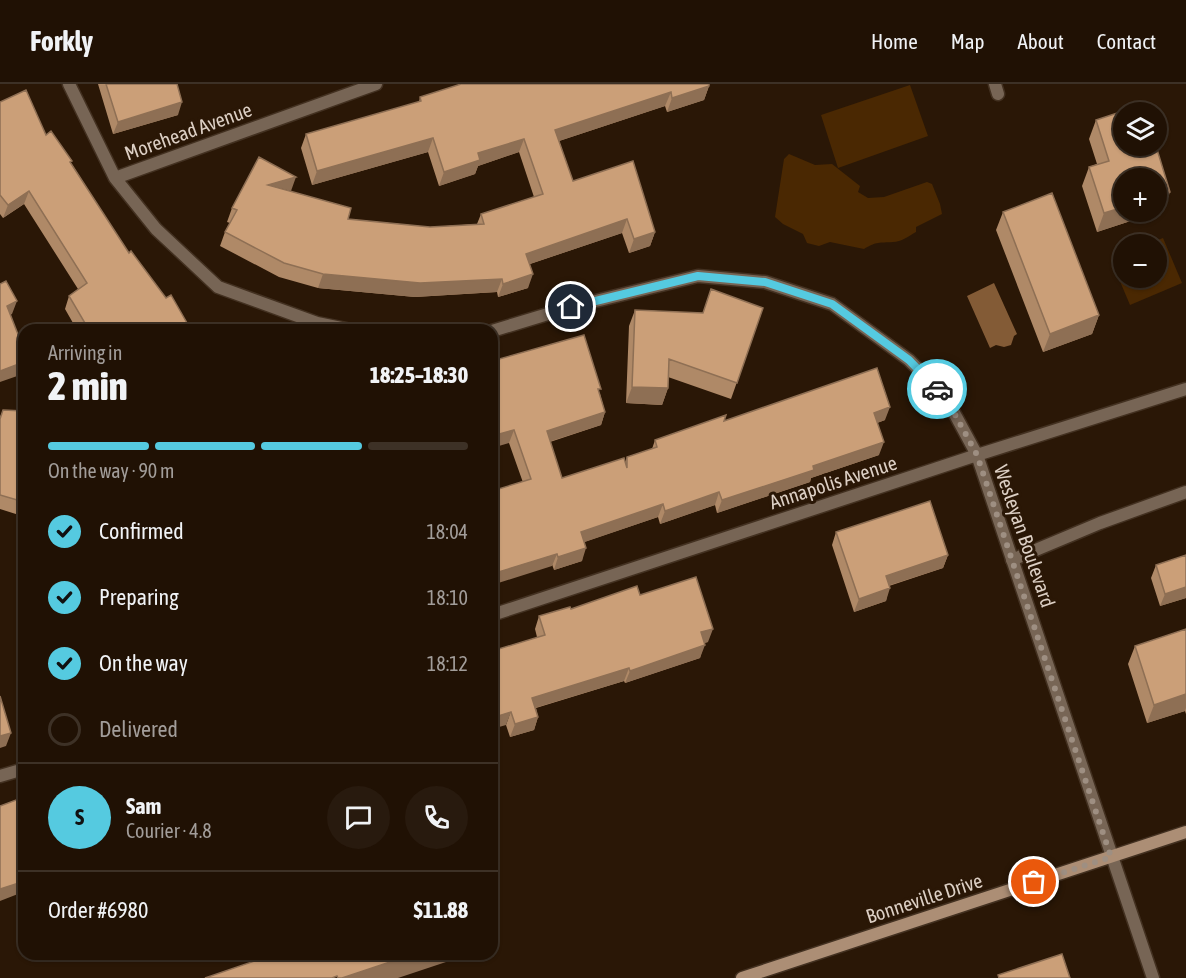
<!DOCTYPE html>
<meta charset="utf-8">
<style>
:root{--surface:#201104;--page:#281a0e;--text:#f1f3f6;--muted:#a29d9a;--line:#3d3126;--accent:#55cae0}
body{margin:0;font-family:"Asap Condensed",sans-serif;background:var(--page);color:var(--text);height:100vh;display:flex;flex-direction:column;font-size:22px;white-space:nowrap}
*{box-sizing:border-box;margin:0}
p{font-size:20px;color:var(--muted)}
.icon{flex:none;width:33px;height:33px;fill:none;stroke:currentColor;stroke-width:2;stroke-linecap:round;stroke-linejoin:round}
.map{position:relative;flex:1;overflow:hidden}
.details{position:absolute;left:18px;top:240px;width:480px;height:636px;display:flex;flex-direction:column;background:var(--surface);border-radius:18px;box-shadow:0 2px 4px #0004,0 0 0 2px var(--line)}
.details>*{flex:none}
.buttons{position:absolute;left:1113px;top:18px;display:grid;gap:12px}
.buttons a{display:grid;place-items:center;width:54px;height:54px;border-radius:50%;background:var(--surface);box-shadow:0 2px 4px #0004,0 0 0 2px var(--line);font-size:30px}
.pin{position:absolute;display:grid;place-items:center;width:51px;height:51px;color:#fff;margin:-26px;border:3px solid #fff;border-radius:50%;box-shadow:0 2px 6px #0007}
.courier{position:absolute;display:grid;place-items:center;width:60px;height:60px;margin:-30px;border:4px solid #55cae0;border-radius:50%;background:#fff;color:#222;box-shadow:0 2px 8px #0007}
.head em{font-style:normal;font-weight:800}
.head div{display:flex;flex-direction:column-reverse}
.head{display:flex;align-items:center;justify-content:space-between;height:102px;padding:0 30px}
h1{font-size:39px;font-weight:800;line-height:45px}
.bar{display:grid;grid-template-columns:repeat(4,1fr);gap:9px 6px;align-content:center;height:72px;padding:0 30px}
.bar i{height:8px;border-radius:4px;background:var(--line)}
.bar .current{background:var(--accent)}
.bar p{grid-column:span 4}
.line{display:flex;align-items:center;gap:15px;padding:0 30px;border-top:2px solid var(--line)}
.line div{flex:1}
.round{display:grid;place-items:center;flex:none;width:63px;height:63px;border-radius:32px;background:var(--page)}
ol{padding:0 30px;list-style:none}
li{display:flex;align-items:center;gap:18px;height:66px}
li p{margin-inline-start:auto}
li .icon{padding:6px;border-radius:50%;background:var(--accent);color:#111;stroke-width:4}
li:last-child{color:var(--muted)}
li i{width:33px;height:33px;border:3px solid var(--line);border-radius:50%}
header{display:flex;align-items:center;gap:36px;box-sizing:border-box;height:84px;padding:0 30px;background:var(--surface);border-bottom:2px solid var(--line)}
header strong{font-size:28px}
nav{display:flex;gap:33px;margin-inline-start:auto;font-size:21px}
.map>svg:first-child{display:block}
.green{fill:#4a2802}
.water{fill:#835b36}
.lines{fill:none;stroke-linecap:round;stroke-linejoin:round}
.lane-casing{stroke:#433121;stroke-width:15}
.street-casing{stroke:#433121;stroke-width:15}
.secondary-casing{stroke:#433121;stroke-width:15}
.lane{stroke:#776555;stroke-width:12}
.street{stroke:#776555;stroke-width:12}
.secondary{stroke:#ac8e75;stroke-width:12}
.wall{fill:#af8967}
.shaded-wall{fill:#8e6f54}
.building{fill:#cb9f78;stroke:#8e6f54;stroke-width:1.5}
.done{stroke:#9e8f82;stroke-width:6;stroke-dasharray:0 10.8}
.route{stroke:#55cae0;stroke-width:8}
.labels{text-anchor:middle;dominant-baseline:central;stroke-width:6;stroke-linejoin:round;paint-order:stroke}
.street-label{font-size:20px;fill:#dccfc4;stroke:#2a1706}
</style>
<header>
<strong>Forkly</strong>
<nav><a>Home</a><a>Map</a><a>About</a><a>Contact</a></nav>
</header>
<div class="map">
<svg width="1186" height="894" viewBox="0 0 1186 894">
<rect width="100%" height="100%" fill="#2a1706"/>
<path class="green" d="M 910,1 L 928,52 L 838,84 L 821,31 Z
M 789,70 L 815,81 L 832,80 L 860,102 L 858,108 L 868,114 L 884,113 L 927,98 L 932,100 L 940,120 L 942,130 L 916,143 L 916,148 C 909,152 901,158 893,158 C 879,159 877,157 864,165 L 830,158 L 819,162 L 807,159 L 803,150 L 783,140 L 775,133 L 784,75 Z
M 1163,154 L 1182,199 L 1130,221 L 1111,176 L 1123,171 L 1124,194 L 1156,194 L 1156,160 L 1148,160 Z"/>
<path class="water" d="M 994,199 L 1017,250 L 1014,252 L 1011,261 L 1004,263 L 996,261 L 990,264 L 967,212 Z"/>
<g class="lines">
<defs>
<path id="lane" d="M 1012,476 L 1100,439 L 1186,408"/>
<path id="street" d="M 69,0 L 115,94 L 156,145 L 218,203 L 317,239 L 351,246
M 995,0 L 998,10
M 115,94 L 376,0
M 492,247 L 571,223 L 698,192 L 765,198 L 832,220 L 909,276 L 945,312 L 977,371 L 1153,894
M 492,531 L 977,371 L 1186,305
M 0,692 L 24,685"/>
<path id="secondary" d="M 742,894 L 1186,748"/>
</defs>
<use href="#lane" class="lane-casing"/>
<use href="#street" class="street-casing"/>
<use href="#secondary" class="secondary-casing"/>
<use href="#lane" class="lane"/>
<use href="#street" class="street"/>
<use href="#secondary" class="secondary"/>
</g>
<path class="wall" d="M 98,0 L 177,0 L 178,31 L 113,50 Z
M 709,2 L 704,16 L 667,28 L 665,22 L 559,57 L 573,97 L 655,148 L 650,162 L 629,169 L 622,149 L 530,180 L 528,204 L 498,213 L 497,208 L 415,213 L 318,204 L 279,193 L 220,162 L 225,148 L 230,139 L 227,138 L 232,124 L 290,107 L 348,135 L 430,143 L 477,140 L 481,130 L 534,113 L 519,68 L 478,82 L 475,90 L 439,102 L 428,68 L 312,101 L 301,64 L 306,50 L 419,18 L 420,13 Z
M 0,18 L 46,51 L 71,79 L 129,169 L 191,246 L 77,246 L 65,225 L 69,212 L 78,205 L 24,120 L 3,134 L 0,130 Z
M 1096,36 L 1164,126 L 1097,148 L 1082,102 L 1089,83 L 1097,80 L 1089,55 Z
M 1003,128 L 1099,231 L 1092,250 L 1043,268 L 996,146 Z
M 763,224 L 731,315 L 668,293 L 668,304 L 662,321 L 626,319 L 629,242 L 635,226 L 702,229 Z
M 492,277 L 600,310 L 605,328 L 601,341 L 550,358 L 562,394 L 625,379 L 627,373 L 652,365 L 655,356 L 724,337 L 885,336 L 877,339 L 879,371 L 811,394 L 810,398 L 717,429 L 715,421 L 660,440 L 658,433 L 584,458 L 582,477 L 554,486 L 509,359 Z
M 3,326 L 24,417 L 19,431 L 0,425 L 0,333 Z
M 836,448 L 948,471 L 943,484 L 889,502 L 886,517 L 854,528 L 832,461 Z
M 1186,471 L 1186,514 L 1160,522 L 1151,494 L 1156,481 Z
M 640,511 L 708,558 L 704,559 L 700,574 L 625,599 L 624,597 L 536,624 L 538,633 L 534,646 L 510,653 L 506,641 L 537,553 L 535,545 L 539,532 Z
M 1186,545 L 1186,630 L 1185,627 L 1147,639 L 1128,580 L 1135,562 Z"/>
<path class="shaded-wall" d="M 709,2 L 704,16 L 667,28 L 672,14 Z
M 671,8 L 665,22 L 550,60 L 555,46 Z
M 182,18 L 178,31 L 113,50 L 118,38 Z
M 433,54 L 428,68 L 312,101 L 317,87 Z
M 524,55 L 519,68 L 478,82 L 475,90 L 439,102 L 444,88 L 478,69 Z
M 296,93 L 291,107 L 268,101 Z
M 29,107 L 24,120 L 3,134 L 8,121 Z
M 1170,108 L 1164,126 L 1097,148 L 1104,129 L 1124,123 L 1124,128 L 1156,128 L 1156,112 Z
M 627,135 L 622,149 L 521,183 L 526,170 Z
M 655,148 L 650,162 L 629,169 L 634,155 Z
M 323,190 L 502,195 L 497,208 L 415,213 L 318,204 Z
M 533,190 L 528,204 L 498,213 L 503,200 Z
M 17,217 L 12,230 L 3,235 L 7,222 Z
M 1099,231 L 1092,250 L 1043,268 L 1050,250 Z
M 24,278 L 23,290 L 0,298 L 0,287 Z
M 632,303 L 668,304 L 662,321 L 626,319 Z
M 890,323 L 885,336 L 869,342 L 874,329 Z
M 605,328 L 601,341 L 542,360 L 547,347 Z
M 514,346 L 509,359 L 492,364 L 492,352 Z
M 884,358 L 879,371 L 811,394 L 810,398 L 717,429 L 722,416 L 813,382 Z
M 719,408 L 715,421 L 660,440 L 665,427 Z
M 663,420 L 658,433 L 576,461 L 581,448 Z
M 586,464 L 582,477 L 554,486 L 558,473 Z
M 557,470 L 552,482 L 492,501 L 492,490 Z
M 948,471 L 943,484 L 881,504 L 886,492 Z
M 1186,503 L 1186,514 L 1160,522 L 1165,510 Z
M 890,504 L 886,517 L 854,528 L 859,515 Z
M 713,545 L 708,558 L 696,561 L 701,548 Z
M 705,561 L 700,574 L 625,599 L 630,587 Z
M 629,584 L 624,597 L 528,626 L 532,614 Z
M 1186,610 L 1186,624 L 1185,627 L 1147,639 L 1154,621 Z
M 511,628 L 506,641 L 492,645 L 492,634 Z
M 538,633 L 534,646 L 510,653 L 515,640 Z
M 11,649 L 6,662 L 0,664 L 0,652 Z
M 24,790 L 24,801 L 21,802 L 18,810 L 0,817 L 0,805 L 20,791 Z
M 414,870 L 470,870 L 398,894 L 342,894 Z"/>
<path class="building" d="M 106,0 L 177,0 L 182,18 L 118,38 Z
M 461,0 L 709,0 L 709,2 L 672,14 L 671,8 L 555,46 L 573,97 L 633,77 L 655,148 L 634,155 L 627,135 L 526,170 L 533,190 L 503,200 L 502,195 L 420,199 L 323,190 L 284,179 L 225,148 L 237,126 L 232,124 L 259,73 L 296,93 L 268,101 L 351,124 L 348,135 L 430,143 L 484,140 L 481,130 L 543,110 L 524,55 L 478,69 L 480,76 L 444,88 L 433,54 L 317,87 L 306,50 L 421,17 L 420,13 Z
M 26,6 L 46,51 L 51,47 L 72,77 L 70,78 L 129,169 L 131,167 L 166,214 L 171,211 L 191,246 L 89,246 L 69,212 L 87,199 L 29,107 L 8,121 L 0,111 L 0,18 Z
M 1142,21 L 1145,28 L 1124,28 L 1124,62 L 1156,62 L 1170,108 L 1156,112 L 1156,94 L 1124,94 L 1124,123 L 1104,129 L 1089,83 L 1109,77 L 1096,36 Z
M 1052,109 L 1099,231 L 1050,250 L 1003,128 Z
M 6,197 L 17,217 L 7,222 L 24,266 L 24,278 L 0,287 L 0,200 Z
M 711,205 L 763,224 L 737,299 L 669,275 L 668,304 L 632,303 L 635,226 L 703,229 Z
M 584,251 L 601,305 L 598,305 L 605,328 L 547,347 L 562,394 L 624,374 L 627,384 L 627,373 L 657,363 L 655,356 L 726,331 L 724,337 L 877,284 L 890,323 L 874,329 L 884,358 L 813,382 L 814,386 L 722,416 L 719,408 L 665,427 L 663,420 L 581,448 L 586,464 L 558,473 L 557,470 L 492,490 L 492,407 L 531,395 L 514,346 L 492,352 L 492,277 Z
M 3,326 L 24,327 L 24,418 L 0,411 L 0,335 Z
M 930,417 L 948,471 L 886,492 L 890,504 L 859,515 L 836,448 Z
M 1186,471 L 1186,503 L 1165,510 L 1156,481 Z
M 696,493 L 713,545 L 701,548 L 705,561 L 630,587 L 629,584 L 532,614 L 538,633 L 515,640 L 511,628 L 492,634 L 492,567 L 545,551 L 539,532 L 570,523 L 571,525 L 637,502 L 640,511 Z
M 1186,545 L 1186,610 L 1154,621 L 1135,562 Z
M 0,612 L 11,649 L 0,652 Z
M 24,713 L 24,790 L 20,791 L 22,798 L 0,805 L 0,722 Z
M 275,870 L 414,870 L 342,894 L 338,894 L 337,892 L 332,894 L 205,894 Z
M 1062,870 L 1070,894 L 999,894 L 998,891 Z"/>
<g class="lines">
<path class="done" d="M 937,305 L 945,312 L 977,371 L 1111,773 L 1034,798"/>
<path class="route" d="M 571,223 L 698,192 L 765,198 L 832,220 L 909,276 L 937,305"/>
</g>
<g class="labels">
<g class="street-label">
<text transform="translate(188 47) rotate(-20)">Morehead Avenue</text>
<text transform="translate(833 398) rotate(-18)">Annapolis Avenue</text>
<text transform="translate(1025 452) rotate(71)">Wesleyan Boulevard</text>
<text transform="translate(924 814) rotate(-18)">Bonneville Drive</text>
</g>
</g>
</svg>
<div class="buttons">
<a><svg class="icon" aria-label="layers" viewBox="0 0 24 24"><path d="M12 4l9 5-9 5-9-5zM3 14l9 5 9-5"/></svg></a>
<a>+</a>
<a>−</a>
</div>
<div class="pin" style="left:1034px;top:798px;background:#ea580c"><svg class="icon" aria-label="bag" viewBox="0 0 24 24"><path d="M5 8h14l-1 12H6zM9 8a3 3 0 0 1 6 0"/></svg></div>
<div class="pin" style="left:571px;top:223px;background:#1f2937"><svg class="icon" aria-label="home" viewBox="0 0 24 24"><path d="M3 11l9-7 9 7M6 9v11h12V9"/></svg></div>
<div class="courier" style="left:937px;top:305px"><svg class="icon" aria-label="car" viewBox="0 0 24 24"><path d="M5 17H2v-5l4-1 3-4h7l3 4 3 1v5h-3M9 17h6M6 11h13"/><circle cx="7" cy="17" r="2"/><circle cx="17" cy="17" r="2"/></svg></div>
<section class="details">
<div class="head"><div><h1>2 min</h1><p>Arriving in</p></div><em>18:25–18:30</em></div>
<div class="bar"><i class="current"></i><i class="current"></i><i class="current"></i><i></i><p>On the way · 90 m</p></div>
<ol>
<li><svg class="icon" aria-label="check" viewBox="0 0 24 24"><path d="M5 12l5 5 9-10"/></svg>Confirmed<p>18:04</p></li>
<li><svg class="icon" aria-label="check" viewBox="0 0 24 24"><path d="M5 12l5 5 9-10"/></svg>Preparing<p>18:10</p></li>
<li><svg class="icon" aria-label="check" viewBox="0 0 24 24"><path d="M5 12l5 5 9-10"/></svg>On the way<p>18:12</p></li>
<li><i></i>Delivered</li>
</ol>
<div class="line" style="height:108px"><b class="round" style="background:var(--accent);color:#111">S</b><div><b>Sam</b><p>Courier · 4.8</p></div><a class="round"><svg class="icon" aria-label="chat" viewBox="0 0 24 24"><path d="M4 5h16v11H9l-5 4z"/></svg></a><a class="round"><svg class="icon" aria-label="phone" viewBox="0 0 24 24"><path d="M5 4h4l2 5-3 2q2 4 5 5l2-3 5 2v4C11 20 4 13 5 4z"/></svg></a></div>
<div class="line" style="height:78px"><div>Order #6980</div><b>$11.88</b></div>
</section>
</div>
